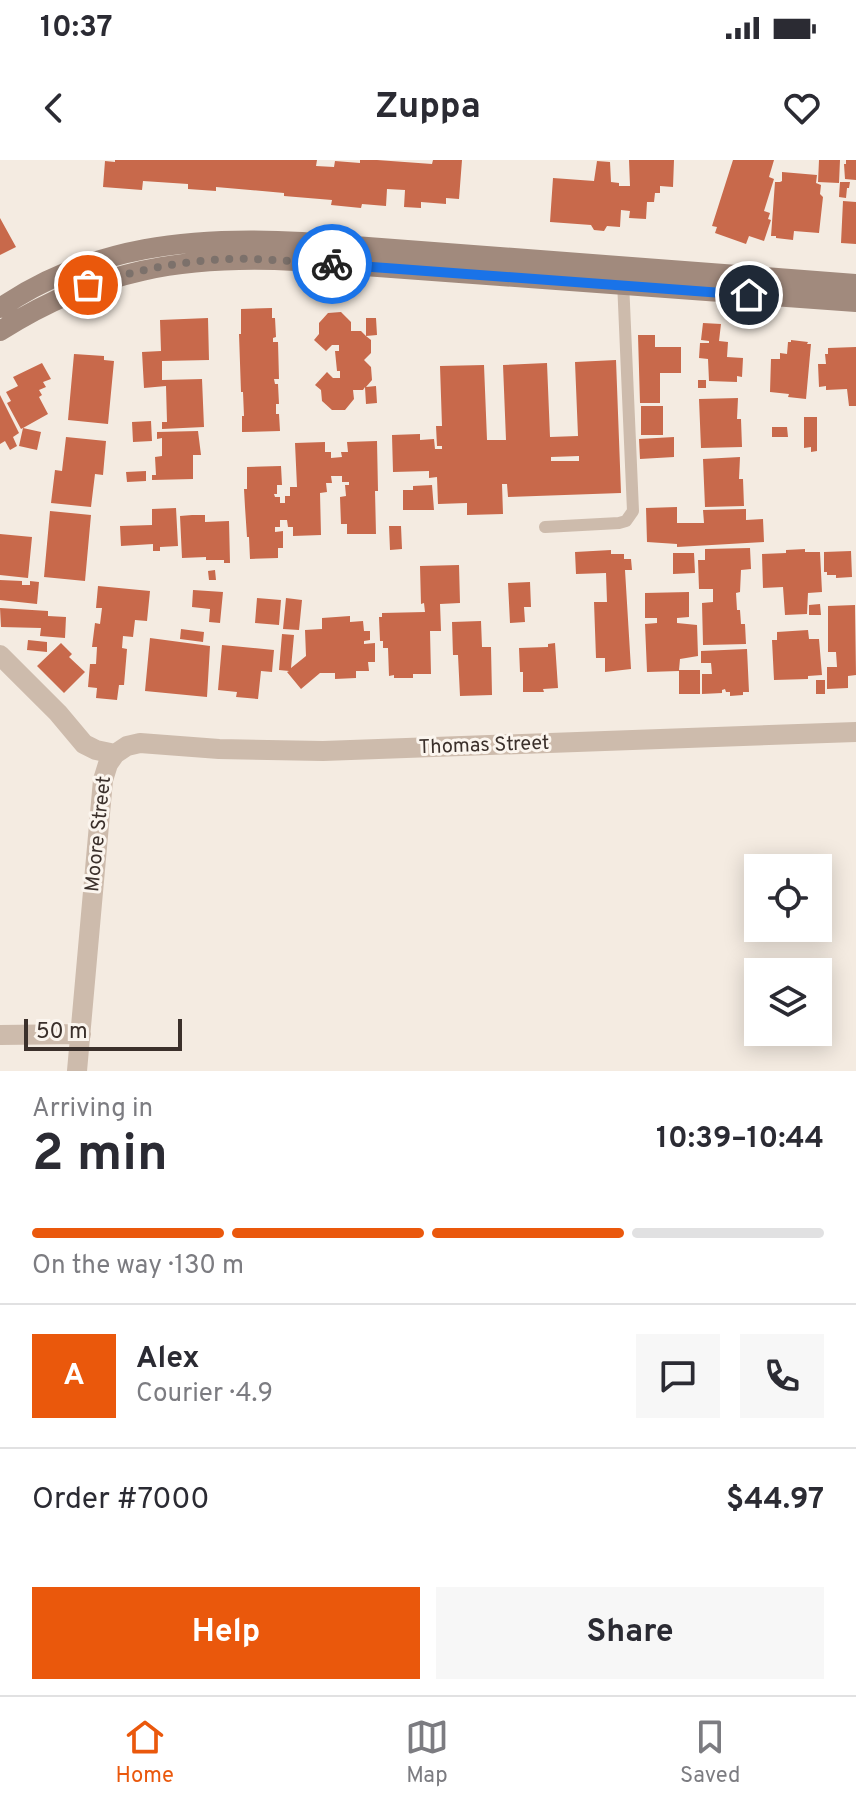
<!DOCTYPE html>
<meta charset="utf-8">
<style>
:root{--surface:#fff;--page:#f7f7f7;--text:#2b2b33;--muted:#7c7c81;--line:#e1e1e2;--accent:#ea580c}
body{margin:0;font-family:Overpass,sans-serif;background:var(--page);color:var(--text);height:100vh;display:flex;flex-direction:column;font-size:30px;white-space:nowrap}
*{box-sizing:border-box;margin:0}
p{font-size:26px;color:var(--muted)}
.icon{flex:none;width:44px;height:44px;fill:none;stroke:currentColor;stroke-width:2;stroke-linecap:round;stroke-linejoin:round}
.map{position:relative;height:911px;overflow:hidden}
.drawer{display:flex;flex-direction:column;background:var(--surface);flex:1}
.drawer>*{flex:none}
.buttons{position:absolute;left:744px;top:694px;display:grid;gap:16px}
.buttons a{display:grid;place-items:center;width:88px;height:88px;border-radius:0px;background:var(--surface);box-shadow:0 4px 20px #0003;font-size:40px}
.scale{position:absolute;left:24px;bottom:20px;width:158px;box-sizing:border-box;padding-left:8px;border:4px solid #3b302b;border-top:0;font-size:22px;line-height:28px;white-space:nowrap;color:#3b302b;-webkit-text-stroke:6px #fbf5ee;paint-order:stroke}
.pin{position:absolute;display:grid;place-items:center;width:68px;height:68px;color:#fff;margin:-34px;border:4px solid #fff;border-radius:50%;box-shadow:0 2px 8px #0007}
.courier{position:absolute;display:grid;place-items:center;width:80px;height:80px;margin:-40px;border:6px solid #1a73e8;border-radius:50%;background:#fff;color:#222;box-shadow:0 2px 10px #0007}
.head em{font-style:normal;font-weight:700}
.head div{display:flex;flex-direction:column-reverse}
.head{display:flex;align-items:center;justify-content:space-between;height:136px;padding:0 32px}
h1{font-size:52px;font-weight:700;line-height:60px}
.bar{display:grid;grid-template-columns:repeat(4,1fr);gap:12px 8px;align-content:center;height:96px;padding:0 32px}
.bar i{height:10px;border-radius:6px;background:var(--line)}
.bar .active{background:var(--accent)}
.bar p{grid-column:span 4}
.line{display:flex;align-items:center;gap:20px;padding:0 32px;border-top:2px solid var(--line)}
.line div{flex:1}
.round{display:grid;place-items:center;flex:none;width:84px;height:84px;border-radius:0px;background:var(--page)}
.primary-button{display:flex;gap:16px;margin-top:auto;padding:16px 32px}
.primary-button a{flex:1;height:92px;border-radius:0px;background:var(--accent);color:#fff;font-size:32px;font-weight:700;line-height:92px;text-align:center}
.primary-button a+a{background:var(--page);color:var(--text)}
.status{display:flex;justify-content:space-between;align-items:center;height:56px;padding:0 40px;background:var(--surface);direction:ltr}
.status svg{height:22px;fill:currentColor}
header{display:flex;justify-content:space-between;align-items:center;height:104px;padding:0 32px;background:var(--surface);font-size:36px;font-weight:700}
.tabs{display:flex;justify-content:space-around;align-items:center;height:112px;border-top:2px solid var(--line);background:var(--surface);font-size:22px;color:var(--muted)}
.tabs a{display:grid;justify-items:center;gap:4px}
.tabs .active{color:var(--accent)}
.map>svg:first-child{display:block}
.building{fill:#c8694b;fill-rule:evenodd}
.lines{fill:none;stroke-linecap:round;stroke-linejoin:round}
.lane{stroke:#cdbbac;stroke-width:12}
.street{stroke:#cdbbac;stroke-width:20}
.secondary{stroke:#a18a7d;stroke-width:20}
.done{stroke:#7c716b;stroke-width:8;stroke-dasharray:0 14.4}
.route{stroke:#1a73e8;stroke-width:10}
.labels{text-anchor:middle;dominant-baseline:central;stroke-width:6;stroke-linejoin:round;paint-order:stroke}
.street-label{font-size:20px;fill:#3b302b;stroke:#fbf5ee}
</style>
<div class="status"><b>10:37</b><svg viewBox="0 0 49 12"><path d="M0 12V9h3v3zM5 12V6h3v6zM10 12V3h3v9zM15 12V0h3v12zM26 1h20v11H26zM47 4h2v5h-2z"/></svg></div>
<header><svg class="icon" aria-label="back" viewBox="0 0 24 24"><path d="M15 5l-7 7 7 7"/></svg>Zuppa<svg class="icon" aria-label="heart" viewBox="0 0 24 24"><path d="M12 20l-8-8c-3-5 5-10 8-4 3-6 11-1 8 4z"/></svg></header>
<div class="map">
<svg width="856" height="911" viewBox="0 0 856 911">
<rect width="100%" height="100%" fill="#f4ebe1"/>
<path class="building" d="M 115,0 L 317,0 L 316,6 L 334,7 L 335,1 L 360,3 L 360,0 L 377,0 L 432,4 L 433,0 L 462,0 L 459,39 L 446,38 L 446,44 L 421,42 L 421,48 L 404,47 L 405,30 L 387,29 L 386,46 L 362,44 L 361,48 L 331,45 L 332,40 L 284,36 L 284,33 L 216,27 L 216,31 L 188,29 L 188,24 L 143,21 L 142,30 L 103,27 L 105,1 L 115,2 Z
M 629,0 L 674,0 L 673,27 L 660,26 L 660,33 L 655,33 L 654,42 L 647,42 L 646,59 L 629,58 L 630,51 L 621,50 L 620,67 L 607,66 L 604,71 L 594,70 L 591,65 L 550,62 L 553,18 L 594,21 L 597,1 L 610,2 L 611,22 L 619,23 L 619,26 L 630,26 Z
M 733,0 L 774,0 L 769,17 L 774,19 L 764,51 L 770,53 L 768,59 L 771,60 L 764,81 L 749,76 L 746,84 L 715,73 L 717,67 L 712,66 Z
M 819,0 L 840,0 L 839,23 L 818,22 Z
M 846,0 L 856,0 L 856,20 L 845,19 L 844,4 L 846,4 Z
M 782,12 L 817,15 L 816,23 L 821,25 L 820,34 L 823,37 L 819,73 L 794,71 L 793,80 L 776,78 L 776,76 L 771,76 L 775,22 L 780,22 L 782,21 Z
M 840,22 L 850,22 L 849,28 L 847,28 L 846,38 L 839,37 Z
M 843,41 L 856,42 L 856,84 L 841,83 Z
M 0,58 L 16,87 L 0,95 Z
M 272,148 L 272,158 L 275,158 L 276,177 L 273,178 L 273,182 L 278,182 L 279,219 L 274,219 L 275,224 L 278,224 L 279,244 L 276,244 L 276,254 L 279,254 L 280,271 L 242,272 L 242,256 L 244,256 L 243,232 L 241,232 L 239,174 L 241,174 L 241,149 Z
M 341,152 L 351,162 L 351,171 L 361,171 L 366,176 L 366,158 L 376,158 L 377,175 L 366,176 L 371,180 L 371,193 L 364,200 L 371,207 L 372,220 L 366,227 L 376,226 L 377,243 L 366,244 L 365,227 L 363,230 L 353,230 L 354,239 L 345,250 L 332,250 L 322,241 L 321,230 L 315,225 L 327,212 L 333,218 L 340,218 L 340,211 L 337,211 L 335,191 L 339,191 L 339,185 L 332,185 L 326,191 L 314,180 L 319,174 L 319,163 L 328,153 Z
M 208,158 L 209,200 L 162,201 L 162,220 L 202,219 L 204,267 L 162,269 L 162,262 L 167,262 L 166,226 L 144,228 L 142,192 L 161,191 L 160,160 Z
M 703,163 L 721,164 L 719,181 L 728,182 L 727,197 L 743,198 L 742,217 L 737,216 L 737,222 L 709,221 L 708,199 L 699,198 L 700,183 L 709,183 L 709,181 L 701,180 Z
M 638,175 L 655,175 L 655,187 L 681,187 L 681,213 L 660,213 L 660,243 L 640,243 Z
M 791,180 L 808,182 L 807,184 L 811,184 L 806,239 L 788,237 L 789,234 L 770,232 L 771,199 L 780,199 L 780,193 L 787,194 L 788,182 L 791,182 Z
M 856,187 L 856,246 L 849,246 L 847,229 L 826,230 L 826,226 L 819,227 L 818,204 L 826,204 L 825,194 L 828,194 L 828,188 Z
M 74,194 L 104,196 L 104,200 L 114,201 L 108,264 L 68,260 Z
M 616,200 L 621,333 L 508,337 L 507,324 L 502,324 L 503,354 L 467,355 L 467,343 L 438,344 L 437,317 L 429,318 L 429,311 L 393,312 L 392,275 L 420,274 L 420,280 L 434,279 L 435,289 L 442,289 L 442,286 L 437,286 L 436,266 L 442,266 L 440,206 L 484,205 L 487,280 L 506,280 L 503,205 L 547,203 L 550,277 L 578,276 L 575,202 ZM 579,296 L 579,301 L 551,301 L 551,297 Z
M 42,203 L 51,219 L 43,222 L 46,227 L 39,230 L 42,235 L 39,237 L 48,254 L 23,268 L 41,272 L 37,290 L 19,286 L 23,268 L 21,269 L 7,243 L 11,241 L 6,232 L 18,226 L 13,217 Z
M 698,220 L 706,220 L 706,228 L 698,228 Z
M 0,235 L 19,273 L 13,277 L 17,286 L 10,290 L 5,281 L 0,284 Z
M 738,238 L 737,259 L 741,259 L 742,287 L 701,288 L 699,239 Z
M 641,246 L 663,246 L 663,275 L 641,275 Z
M 804,257 L 817,257 L 817,291 L 811,292 L 811,287 L 804,288 Z
M 151,261 L 152,281 L 133,282 L 132,262 Z
M 772,267 L 787,267 L 788,277 L 772,277 Z
M 198,271 L 201,295 L 193,295 L 193,319 L 152,320 L 152,315 L 156,315 L 155,297 L 162,296 L 162,278 L 157,279 L 157,272 Z
M 66,277 L 106,281 L 103,315 L 95,314 L 91,347 L 51,343 L 55,310 L 62,311 Z
M 674,277 L 674,297 L 640,299 L 639,279 Z
M 377,281 L 378,331 L 375,331 L 376,374 L 347,374 L 347,364 L 341,364 L 340,337 L 346,336 L 345,325 L 349,325 L 349,322 L 342,322 L 342,316 L 331,316 L 332,323 L 326,323 L 327,332 L 320,333 L 321,375 L 293,376 L 293,367 L 288,367 L 287,360 L 280,360 L 280,367 L 275,367 L 275,372 L 283,371 L 283,388 L 278,388 L 278,398 L 250,399 L 249,377 L 247,377 L 245,347 L 244,329 L 247,329 L 247,307 L 281,306 L 282,325 L 277,325 L 277,334 L 274,334 L 275,337 L 280,337 L 280,343 L 285,343 L 285,336 L 290,336 L 290,327 L 297,327 L 295,283 L 325,282 L 325,292 L 331,292 L 331,298 L 342,297 L 341,292 L 348,292 L 347,282 Z
M 740,297 L 739,319 L 743,319 L 744,346 L 705,347 L 703,299 Z
M 146,311 L 146,321 L 127,322 L 126,312 Z
M 432,325 L 434,350 L 403,350 L 403,330 L 413,330 L 413,326 Z
M 677,347 L 677,363 L 704,363 L 703,350 L 746,349 L 746,360 L 763,359 L 764,382 L 677,387 L 677,384 L 647,382 L 646,348 Z
M 176,348 L 178,386 L 160,387 L 160,391 L 153,391 L 153,384 L 121,386 L 120,366 L 152,365 L 152,349 Z
M 50,351 L 91,355 L 85,421 L 44,417 Z
M 192,355 L 205,355 L 205,362 L 229,361 L 230,403 L 224,403 L 224,400 L 206,400 L 206,397 L 182,398 L 180,356 Z
M 389,366 L 401,366 L 402,389 L 390,390 Z
M 0,374 L 32,377 L 28,418 L 0,415 Z
M 750,388 L 751,409 L 741,410 L 740,432 L 736,433 L 737,450 L 740,450 L 741,464 L 745,464 L 746,484 L 703,485 L 702,443 L 713,442 L 713,429 L 699,429 L 698,400 L 705,400 L 705,389 Z
M 805,389 L 805,392 L 820,392 L 822,432 L 808,433 L 807,454 L 785,455 L 783,427 L 763,428 L 762,394 L 786,393 L 786,390 Z
M 611,390 L 611,394 L 624,394 L 624,399 L 631,399 L 632,410 L 625,410 L 631,509 L 605,512 L 605,498 L 596,498 L 594,442 L 607,442 L 606,413 L 576,414 L 575,392 Z
M 851,391 L 852,417 L 836,418 L 836,415 L 827,415 L 827,412 L 824,412 L 824,392 Z
M 673,393 L 694,393 L 695,413 L 673,414 Z
M 459,405 L 460,443 L 440,444 L 441,471 L 430,471 L 431,514 L 413,514 L 413,518 L 394,518 L 394,515 L 389,516 L 388,488 L 383,488 L 383,481 L 380,481 L 379,457 L 382,457 L 382,453 L 425,452 L 424,443 L 421,444 L 420,406 Z
M 215,410 L 216,420 L 209,420 L 208,411 Z
M 0,420 L 22,421 L 22,425 L 30,425 L 30,421 L 39,422 L 37,444 L 0,440 Z
M 530,422 L 531,447 L 524,447 L 525,462 L 510,463 L 508,423 Z
M 98,426 L 150,431 L 147,461 L 135,460 L 133,477 L 123,476 L 122,488 L 127,489 L 124,525 L 119,525 L 117,540 L 96,538 L 97,528 L 88,527 L 90,504 L 96,504 L 97,487 L 92,487 L 95,463 L 100,464 L 102,448 L 96,448 Z
M 193,430 L 223,432 L 220,463 L 209,462 L 210,449 L 192,447 Z
M 689,432 L 689,457 L 677,458 L 677,463 L 697,465 L 698,496 L 680,499 L 679,510 L 700,510 L 700,534 L 679,534 L 679,511 L 647,512 L 645,464 L 657,463 L 657,458 L 645,458 L 645,433 Z
M 257,438 L 281,440 L 279,465 L 255,463 Z
M 286,438 L 302,440 L 299,470 L 283,469 Z
M 820,444 L 821,455 L 809,455 L 809,445 Z
M 855,445 L 856,515 L 848,516 L 848,528 L 827,529 L 827,507 L 837,507 L 836,492 L 828,492 L 828,446 Z
M 0,448 L 48,451 L 48,456 L 66,457 L 65,478 L 40,476 L 41,468 L 1,467 Z
M 350,456 L 350,462 L 363,461 L 364,471 L 370,471 L 370,480 L 364,481 L 364,484 L 375,483 L 375,502 L 368,502 L 369,511 L 356,511 L 356,518 L 335,519 L 335,513 L 320,513 L 301,529 L 287,512 L 289,511 L 279,510 L 282,474 L 294,475 L 291,508 L 306,496 L 305,470 L 322,469 L 322,458 Z
M 481,461 L 482,487 L 491,487 L 492,535 L 460,536 L 458,495 L 453,495 L 452,462 Z
M 181,469 L 204,472 L 203,482 L 180,479 Z
M 808,470 L 809,479 L 819,479 L 822,515 L 808,516 L 808,519 L 774,520 L 772,480 L 777,480 L 777,472 Z
M 150,478 L 210,486 L 207,537 L 145,531 Z
M 28,480 L 47,482 L 47,492 L 27,490 Z
M 61,483 L 72,494 L 69,497 L 85,512 L 64,533 L 37,506 Z
M 555,483 L 558,528 L 543,529 L 544,532 L 523,532 L 523,512 L 520,512 L 519,488 L 548,487 L 548,484 Z
M 222,485 L 274,490 L 272,512 L 261,511 L 258,539 L 236,537 L 237,532 L 218,530 Z
M 747,489 L 749,532 L 743,532 L 743,535 L 730,536 L 730,532 L 726,532 L 725,529 L 722,530 L 722,533 L 702,534 L 702,514 L 712,514 L 711,503 L 701,503 L 701,491 Z
M 816,520 L 825,520 L 825,534 L 816,534 Z"/>
<g class="lines">
<path class="lane" d="M 545,367 L 619,363 L 626,361 L 633,351 L 623,121"/>
<path class="street" d="M 0,495 L 58,553 L 84,584 L 96,590 L 115,594
M 0,875 L 81,874
M 77,911 L 103,620 L 108,604 L 115,594 L 127,586 L 140,583 L 219,589 L 323,591 L 856,572"/>
<path class="secondary" d="M 0,148 C 92,85 194,76 302,82 L 856,124
M 0,171 C 96,110 184,95 296,101 L 856,142"/>
</g>
<g class="lines">
<path class="done" d="M 88,125 C 134,111 180,101 227,99 C 263,98 297,102 332,104"/>
<path class="route" d="M 332,104 L 749,135"/>
</g>
<g class="labels">
<g class="street-label">
<text transform="translate(484 586) rotate(-2)">Thomas Street</text>
<text transform="translate(99 674) rotate(-84)">Moore Street</text>
</g>
</g>
</svg>
<div class="buttons">
<a><svg class="icon" aria-label="locate" viewBox="0 0 24 24"><circle cx="12" cy="12" r="6"/><path d="M12 2v4M12 18v4M2 12h4M18 12h4"/></svg></a>
<a><svg class="icon" aria-label="layers" viewBox="0 0 24 24"><path d="M12 4l9 5-9 5-9-5zM3 14l9 5 9-5"/></svg></a>
</div>
<div class="scale">50 m</div>
<div class="pin" style="left:88px;top:125px;background:#ea580c"><svg class="icon" aria-label="bag" viewBox="0 0 24 24"><path d="M5 8h14l-1 12H6zM9 8a3 3 0 0 1 6 0"/></svg></div>
<div class="pin" style="left:749px;top:135px;background:#1f2937"><svg class="icon" aria-label="home" viewBox="0 0 24 24"><path d="M3 11l9-7 9 7M6 9v11h12V9"/></svg></div>
<div class="courier" style="left:332px;top:104px"><svg class="icon" aria-label="bike" viewBox="0 0 24 24"><circle cx="6" cy="16" r="4"/><circle cx="18" cy="16" r="4"/><path d="M6 16l4-8h5l3 8M10 8l3 8H6M13 5h3"/></svg></div>
</div>
<section class="drawer">
<div class="head"><div><h1>2 min</h1><p>Arriving in</p></div><em>10:39–10:44</em></div>
<div class="bar"><i class="active"></i><i class="active"></i><i class="active"></i><i></i><p>On the way · 130 m</p></div>
<div class="line" style="height:144px"><b class="round" style="background:var(--accent);color:#fff">A</b><div><b>Alex</b><p>Courier · 4.9</p></div><a class="round"><svg class="icon" aria-label="chat" viewBox="0 0 24 24"><path d="M4 5h16v11H9l-5 4z"/></svg></a><a class="round"><svg class="icon" aria-label="phone" viewBox="0 0 24 24"><path d="M5 4h4l2 5-3 2q2 4 5 5l2-3 5 2v4C11 20 4 13 5 4z"/></svg></a></div>
<div class="line" style="height:104px"><div>Order #7000</div><b>$44.97</b></div>
<div class="primary-button"><a>Help</a><a>Share</a></div>
</section>
<nav class="tabs">
<a class="active"><svg class="icon" aria-label="home" viewBox="0 0 24 24"><path d="M3 11l9-7 9 7M6 9v11h12V9"/></svg>Home</a>
<a><svg class="icon" aria-label="map" viewBox="0 0 24 24"><path d="M3 6l6-2 6 2 6-2v14l-6 2-6-2-6 2zM9 4v14M15 6v14"/></svg>Map</a>
<a><svg class="icon" aria-label="saved" viewBox="0 0 24 24"><path d="M7 4h10v16l-5-4-5 4z"/></svg>Saved</a>
</nav>
